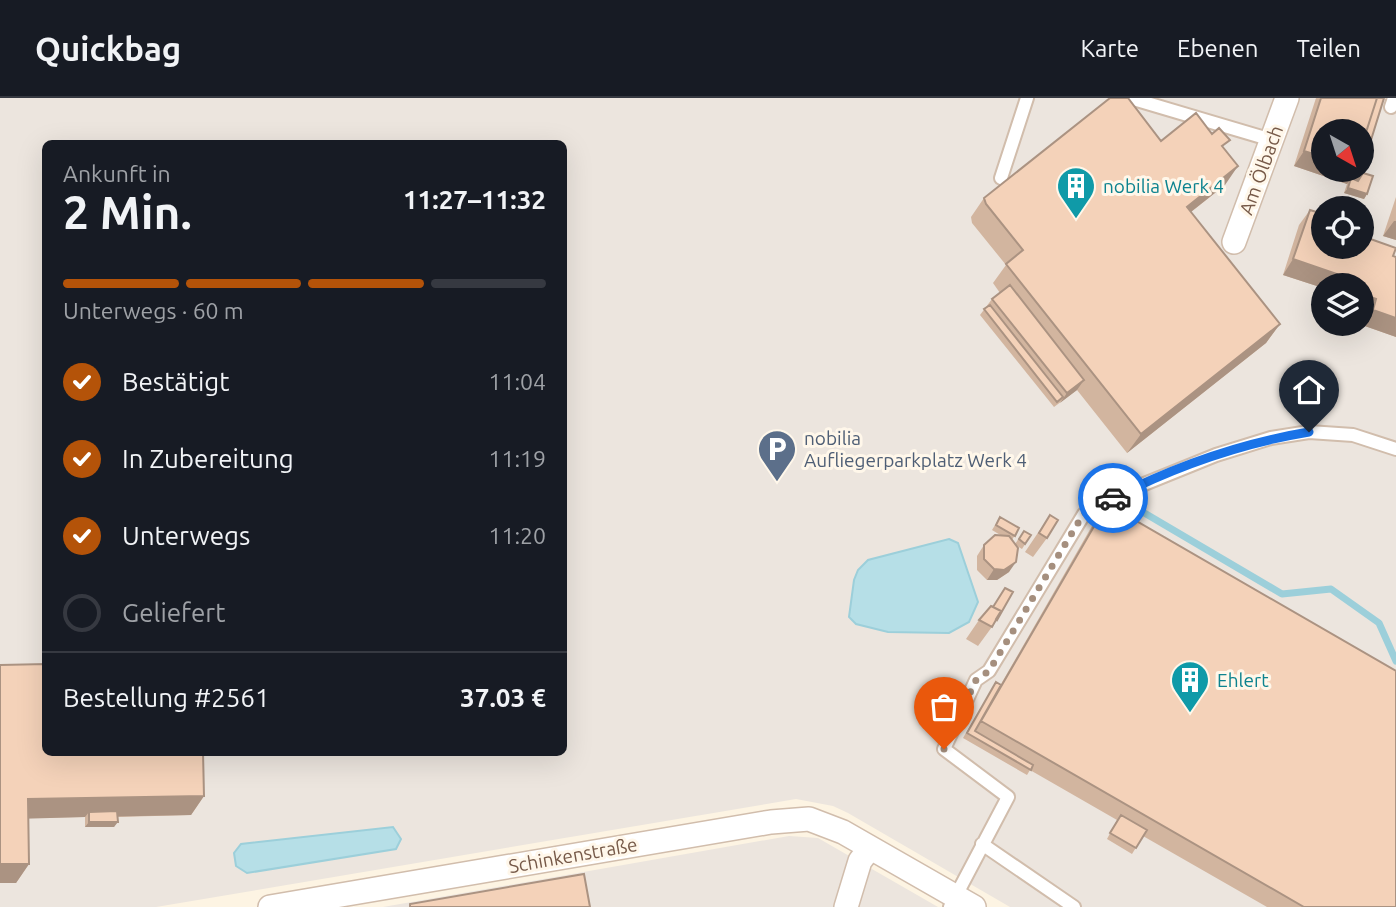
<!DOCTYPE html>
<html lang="de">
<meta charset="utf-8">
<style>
:root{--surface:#171b24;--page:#242831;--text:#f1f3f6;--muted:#9ea1a6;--line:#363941;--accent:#b45309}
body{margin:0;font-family:Ubuntu,sans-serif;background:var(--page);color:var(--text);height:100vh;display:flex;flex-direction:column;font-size:26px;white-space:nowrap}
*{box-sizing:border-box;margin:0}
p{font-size:23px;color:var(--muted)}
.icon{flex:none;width:38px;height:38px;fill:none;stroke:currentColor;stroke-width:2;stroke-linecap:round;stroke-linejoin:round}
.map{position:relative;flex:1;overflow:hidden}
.side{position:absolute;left:42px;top:42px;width:525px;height:616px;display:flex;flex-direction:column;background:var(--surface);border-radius:10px;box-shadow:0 7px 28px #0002}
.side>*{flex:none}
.needle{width:46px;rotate:141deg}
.buttons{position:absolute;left:1311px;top:21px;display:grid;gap:14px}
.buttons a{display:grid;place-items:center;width:63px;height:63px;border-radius:50%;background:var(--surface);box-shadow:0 7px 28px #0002;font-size:35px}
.pin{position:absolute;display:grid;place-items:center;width:60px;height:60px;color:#fff;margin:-72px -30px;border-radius:50% 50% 50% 0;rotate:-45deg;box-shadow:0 0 7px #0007}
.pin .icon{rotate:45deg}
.courier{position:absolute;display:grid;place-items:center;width:70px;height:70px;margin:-35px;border:5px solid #1a73e8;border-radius:50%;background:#fff;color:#222;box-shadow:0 2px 9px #0007}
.overview em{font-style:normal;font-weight:700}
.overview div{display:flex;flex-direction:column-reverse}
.overview{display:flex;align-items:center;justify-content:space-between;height:119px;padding:0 21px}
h1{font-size:46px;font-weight:700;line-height:52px}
.bar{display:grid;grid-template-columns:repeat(4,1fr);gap:10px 7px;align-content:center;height:84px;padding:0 21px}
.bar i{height:9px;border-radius:5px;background:var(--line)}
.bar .active{background:var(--accent)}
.bar p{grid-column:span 4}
.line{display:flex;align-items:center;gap:18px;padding:0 21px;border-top:2px solid var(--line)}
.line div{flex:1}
ol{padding:0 21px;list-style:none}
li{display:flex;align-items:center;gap:21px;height:77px}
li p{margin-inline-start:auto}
li .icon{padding:7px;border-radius:50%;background:var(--accent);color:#fff;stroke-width:4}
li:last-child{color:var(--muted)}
li i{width:38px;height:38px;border:4px solid var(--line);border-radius:50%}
header{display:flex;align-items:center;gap:42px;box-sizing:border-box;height:98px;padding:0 35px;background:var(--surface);border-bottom:2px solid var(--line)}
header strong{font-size:33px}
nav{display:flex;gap:38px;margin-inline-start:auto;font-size:24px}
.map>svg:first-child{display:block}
.industrial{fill:#ece5de;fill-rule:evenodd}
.water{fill:#b6dfe7;stroke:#9ccfda;stroke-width:2}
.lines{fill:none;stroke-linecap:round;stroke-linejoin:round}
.stream{stroke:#9ccfda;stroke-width:7}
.lane-casing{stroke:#d1bdac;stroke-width:16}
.street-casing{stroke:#d1bdac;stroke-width:26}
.lane{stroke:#fff;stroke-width:12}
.street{stroke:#fff;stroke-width:23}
.wall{fill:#d2b59f}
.shaded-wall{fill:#ab9382}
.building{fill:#f4d2b9;stroke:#ab9382;stroke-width:2}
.done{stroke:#a58f7e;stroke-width:7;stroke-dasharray:0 12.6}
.route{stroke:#1a73e8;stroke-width:9}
.labels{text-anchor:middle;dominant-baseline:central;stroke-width:6;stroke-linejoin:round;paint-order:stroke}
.street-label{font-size:19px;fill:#765948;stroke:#fff7ea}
.culture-label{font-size:19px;fill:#0d838f;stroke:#fff7ea;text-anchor:start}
.service-label{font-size:19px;fill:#4e5e75;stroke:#fff7ea;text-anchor:start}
</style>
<header>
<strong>Quickbag</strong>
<nav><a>Karte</a><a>Ebenen</a><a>Teilen</a></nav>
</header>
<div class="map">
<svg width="1396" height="809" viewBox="0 0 1396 809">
<rect width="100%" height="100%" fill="#fdf4e3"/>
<path class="industrial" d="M 0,0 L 1396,0 L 1396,809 L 1010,809 L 848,715 L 833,708 L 796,701 L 156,809 L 0,809 ZM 1323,33 L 1362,33 L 1362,72 L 1323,72 ZM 46,46 L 564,46 L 564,654 L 46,654 ZM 1323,110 L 1362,110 L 1362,149 L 1323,149 ZM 1323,187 L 1362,187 L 1362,226 L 1323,226 Z
M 789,738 L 818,740 L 938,809 L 383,809 Z"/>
<path class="water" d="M 949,441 L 958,445 L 978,504 L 969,524 L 949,535 L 888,534 L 856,526 L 849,519 L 854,482 L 858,472 L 868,462 Z
M 393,729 L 401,741 L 396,751 L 247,775 L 236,768 L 234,755 L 241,746 Z"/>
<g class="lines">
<path class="stream" d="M 1141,413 L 1282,496 L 1331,491 L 1379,525 L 1396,563"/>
<defs>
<path id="lane" d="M 1130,0 L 1272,42
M 1391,9 L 1394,0
M 1001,80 L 1027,0
M 982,746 L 1074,809
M 950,809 L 1008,699 L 944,651 L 976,582 L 989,573 L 1084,416 L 1127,393 L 1216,357 L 1271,340 L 1309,334 L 1353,337 L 1396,351"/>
<path id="street" d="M 1234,144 L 1287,0
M 270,809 L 771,724 L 809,721 L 843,734 L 974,809
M 846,809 L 860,763 L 870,750"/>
</defs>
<use href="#lane" class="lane-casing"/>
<use href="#street" class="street-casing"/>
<use href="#lane" class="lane"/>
<use href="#street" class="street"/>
</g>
<path class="wall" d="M 1316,0 L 1384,0 L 1367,55 L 1363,75 L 1367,96 L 1364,101 L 1344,95 L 1347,86 L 1294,68 Z
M 1161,43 L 1224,50 L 1225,87 L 1191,114 L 1280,226 L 1266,245 L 1127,355 L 1077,292 L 1054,309 L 980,217 L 992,201 L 1000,195 L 993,185 L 1006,167 L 972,125 L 971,119 L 984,100 Z
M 1396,99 L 1396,142 L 1383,138 Z
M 1310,112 L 1323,149 L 1393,158 L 1396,239 L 1362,227 L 1366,216 L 1362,214 L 1362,187 L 1323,187 L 1323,190 L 1283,177 L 1299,127 Z
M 1107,406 L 1396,809 L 1267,809 L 1143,738 L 1132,756 L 1107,741 L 1117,722 L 1030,672 L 1027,677 L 963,640 L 996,584 L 1001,586 L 1096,421 Z
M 1050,417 L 1047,440 L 1033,459 L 1025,454 Z
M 1000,419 L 1019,430 L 1012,442 L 1015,446 L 1024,433 L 1031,437 L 1022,451 L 1017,448 L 1009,474 L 997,482 L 987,482 L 977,472 L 977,458 L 984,447 L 1002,438 L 992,432 Z
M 1005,490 L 997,522 L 978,548 L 966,541 L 979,522 L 993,509 Z
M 0,567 L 204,698 L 191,717 L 118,719 L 114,729 L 85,729 L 85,719 L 29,720 L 29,766 L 16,785 Z"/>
<path class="shaded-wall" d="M 1304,53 L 1323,59 L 1323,72 L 1361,72 L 1364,73 L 1354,88 L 1351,80 L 1347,86 L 1294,68 Z
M 1238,68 L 1225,87 L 1173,128 L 1187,109 Z
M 1348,90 L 1367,96 L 1364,101 L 1344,95 Z
M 1394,123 L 1396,123 L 1396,142 L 1383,138 Z
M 1293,161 L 1337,176 L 1329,187 L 1323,187 L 1323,190 L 1283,177 Z
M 1362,196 L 1376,201 L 1366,216 L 1362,214 Z
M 1373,212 L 1396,220 L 1396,239 L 1362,227 Z
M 1280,226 L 1266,245 L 1127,355 L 1141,336 Z
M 1084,282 L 1077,292 L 1060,305 L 1067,295 Z
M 1016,464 L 1009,474 L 997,482 L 987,482 L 994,471 Z
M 204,698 L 191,717 L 89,719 L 89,714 L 85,719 L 15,721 L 28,701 Z
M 89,724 L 118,724 L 114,729 L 85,729 Z
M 0,766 L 29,766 L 16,785 L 0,785 Z"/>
<path class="building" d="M 1110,0 L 1128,0 L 1161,43 L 1196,15 L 1212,36 L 1219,30 L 1230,42 L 1222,48 L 1238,68 L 1187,109 L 1280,226 L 1141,336 L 1006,166 L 1023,152 L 986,106 L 984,100 Z
M 1321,0 L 1377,0 L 1362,47 L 1362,33 L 1323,33 L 1323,59 L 1304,53 Z
M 1377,0 L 1384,0 L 1367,55 L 1362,53 L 1362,47 Z
M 1362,53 L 1370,56 L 1364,73 L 1361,72 Z
M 1363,75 L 1373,78 L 1367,96 L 1348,90 L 1351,80 L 1358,83 Z
M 1310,112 L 1323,116 L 1323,149 L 1362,149 L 1362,138 L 1396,150 L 1393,158 L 1396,159 L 1396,220 L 1373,212 L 1376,201 L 1362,196 L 1362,187 L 1333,186 L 1337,176 L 1293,161 Z
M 1010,187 L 1084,282 L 1067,295 L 992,201 Z
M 990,207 L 1063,299 L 1057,304 L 984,211 Z
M 1107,406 L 1396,573 L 1396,809 L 1304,809 L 981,623 Z
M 1050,417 L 1058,422 L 1047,440 L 1039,435 Z
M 1000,419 L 1019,430 L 1015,438 L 996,427 Z
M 1024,433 L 1031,437 L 1025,446 L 1019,441 Z
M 995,437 L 1009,438 L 1018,450 L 1016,464 L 1004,472 L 994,471 L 984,461 L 984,447 Z
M 1005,490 L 1013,494 L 997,522 L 996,521 L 1001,513 L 993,509 Z
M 991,508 L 1001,513 L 992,529 L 979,522 Z
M 46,566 L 46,654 L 203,654 L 204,698 L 28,701 L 29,766 L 0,766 L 0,567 Z
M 996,584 L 1001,587 L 975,633 L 1033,667 L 1031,672 L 967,635 Z
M 117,713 L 118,724 L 89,724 L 89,714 Z
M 1121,717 L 1147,732 L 1136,750 L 1110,735 Z
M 584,776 L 590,809 L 410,809 L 410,806 Z"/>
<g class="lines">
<path class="done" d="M 944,651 L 976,582 L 989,573 L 1084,415 L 1113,400"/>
<path class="route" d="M 1113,400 C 1174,369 1242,345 1309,334"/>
</g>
<defs>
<symbol id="building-pin" viewBox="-11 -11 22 30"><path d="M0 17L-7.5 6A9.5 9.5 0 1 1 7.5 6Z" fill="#0f9aa8" stroke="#fff7ea"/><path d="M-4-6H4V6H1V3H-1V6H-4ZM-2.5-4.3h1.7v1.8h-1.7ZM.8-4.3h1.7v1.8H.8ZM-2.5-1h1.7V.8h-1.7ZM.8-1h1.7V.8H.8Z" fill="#fff"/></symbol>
<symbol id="parking-pin" viewBox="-11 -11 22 30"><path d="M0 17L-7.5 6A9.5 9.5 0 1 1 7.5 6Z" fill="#5c6f8a" stroke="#fff7ea"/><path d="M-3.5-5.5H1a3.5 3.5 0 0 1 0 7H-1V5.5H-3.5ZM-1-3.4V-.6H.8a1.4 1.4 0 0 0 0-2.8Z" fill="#fff"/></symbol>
</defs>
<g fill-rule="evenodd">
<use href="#building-pin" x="1054" y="66" width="44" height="60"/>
<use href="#parking-pin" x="755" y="329" width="44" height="60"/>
<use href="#building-pin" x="1168" y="560" width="44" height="60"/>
</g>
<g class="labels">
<g class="street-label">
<text transform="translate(1261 72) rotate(-70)">Am Ölbach</text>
<text transform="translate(573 757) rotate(-10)">Schinkenstraße</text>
</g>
<g class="culture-label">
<text x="1103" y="88">nobilia Werk 4</text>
<text x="1217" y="582">Ehlert</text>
</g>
<g class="service-label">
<text x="804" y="340">nobilia<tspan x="804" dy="22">Aufliegerparkplatz Werk 4</tspan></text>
</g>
</g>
</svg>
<div class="buttons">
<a><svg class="needle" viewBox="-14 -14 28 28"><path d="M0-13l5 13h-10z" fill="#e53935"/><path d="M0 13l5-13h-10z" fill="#9ea1a6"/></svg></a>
<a><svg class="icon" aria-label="locate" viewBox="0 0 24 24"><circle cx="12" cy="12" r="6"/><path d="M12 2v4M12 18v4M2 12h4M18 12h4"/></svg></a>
<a><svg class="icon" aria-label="layers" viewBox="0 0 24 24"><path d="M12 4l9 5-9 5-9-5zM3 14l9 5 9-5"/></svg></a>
</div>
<div class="pin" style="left:944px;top:651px;background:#ea580c"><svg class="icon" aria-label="bag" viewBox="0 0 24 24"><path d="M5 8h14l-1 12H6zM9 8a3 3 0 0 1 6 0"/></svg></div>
<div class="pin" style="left:1309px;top:334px;background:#1f2937"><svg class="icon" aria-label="home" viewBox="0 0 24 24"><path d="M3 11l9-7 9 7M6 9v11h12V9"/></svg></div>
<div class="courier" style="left:1113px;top:400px"><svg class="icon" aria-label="car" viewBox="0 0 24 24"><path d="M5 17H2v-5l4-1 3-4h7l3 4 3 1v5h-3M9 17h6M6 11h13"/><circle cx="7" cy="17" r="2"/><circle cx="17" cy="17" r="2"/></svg></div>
<section class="side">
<div class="overview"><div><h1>2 Min.</h1><p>Ankunft in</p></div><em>11:27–11:32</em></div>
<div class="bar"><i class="active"></i><i class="active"></i><i class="active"></i><i></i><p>Unterwegs · 60 m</p></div>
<ol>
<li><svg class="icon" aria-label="check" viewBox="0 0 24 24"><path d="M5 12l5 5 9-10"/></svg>Bestätigt<p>11:04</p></li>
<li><svg class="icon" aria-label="check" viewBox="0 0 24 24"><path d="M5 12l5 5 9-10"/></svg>In Zubereitung<p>11:19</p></li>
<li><svg class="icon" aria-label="check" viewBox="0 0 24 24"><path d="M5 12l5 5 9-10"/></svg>Unterwegs<p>11:20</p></li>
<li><i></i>Geliefert</li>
</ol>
<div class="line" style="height:91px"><div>Bestellung #2561</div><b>37.03 €</b></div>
</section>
</div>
